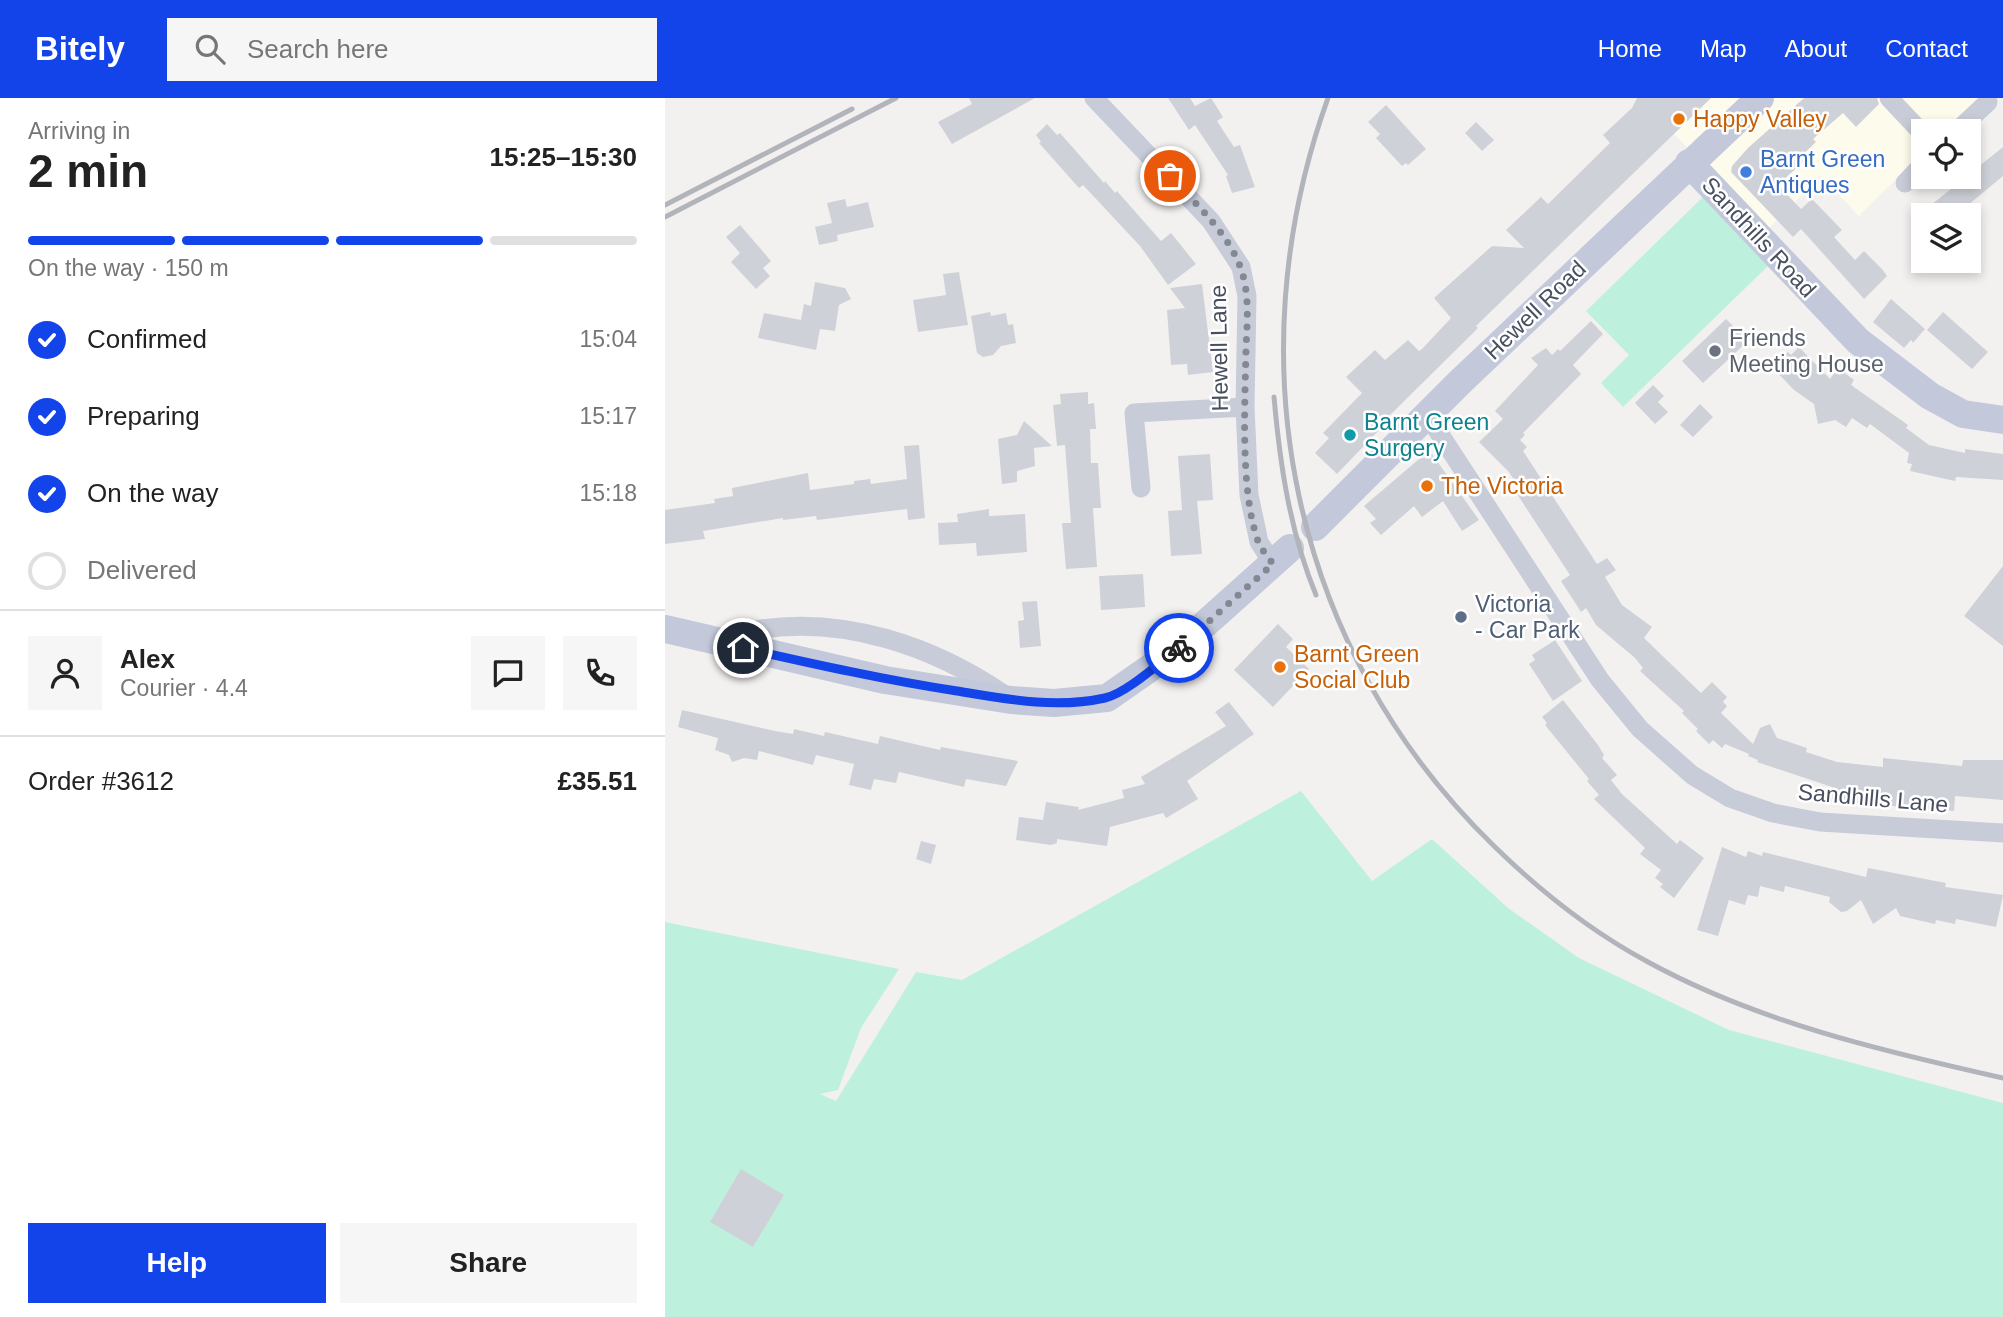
<!DOCTYPE html>
<meta charset="utf-8">
<style>
:root{--surface:#fff;--page:#f6f6f6;--text:#222;--muted:#767676;--line:#e0e0e0;--accent:#1344ea}
body{margin:0;font-family:Arial,sans-serif;background:var(--page);color:var(--text);height:100vh;display:flex;flex-direction:column;font-size:26px;white-space:nowrap}
*{box-sizing:border-box;margin:0}
p{font-size:23px;color:var(--muted)}
.icon{flex:none;width:38px;height:38px;fill:none;stroke:currentColor;stroke-width:2;stroke-linecap:round;stroke-linejoin:round}
.map{position:relative;flex:1;overflow:hidden}
.drawer{display:flex;flex-direction:column;background:var(--surface);width:665px}
.drawer>*{flex:none}
.tools{position:absolute;left:1246px;top:21px;display:grid;gap:14px}
.tools a{display:grid;place-items:center;width:70px;height:70px;border-radius:0px;background:var(--surface);box-shadow:0 4px 10px #0003;font-size:35px}
.pin{position:absolute;display:grid;place-items:center;width:60px;height:60px;color:#fff;margin:-30px;border:4px solid #fff;border-radius:50%;box-shadow:0 2px 7px #0007}
.courier{position:absolute;display:grid;place-items:center;width:70px;height:70px;margin:-35px;border:5px solid #1344ea;border-radius:50%;background:#fff;color:#222;box-shadow:0 2px 9px #0007}
.summary em{font-style:normal;font-weight:700}
.summary div{display:flex;flex-direction:column-reverse}
.summary{display:flex;align-items:center;justify-content:space-between;height:119px;padding:0 28px}
h1{font-size:46px;font-weight:700;line-height:52px}
.bar{display:grid;grid-template-columns:repeat(4,1fr);gap:10px 7px;align-content:center;height:84px;padding:0 28px}
.bar i{height:9px;border-radius:5px;background:var(--line)}
.bar .active{background:var(--accent)}
.bar p{grid-column:span 4}
.line{display:flex;align-items:center;gap:18px;padding:0 28px;border-top:2px solid var(--line)}
.line div{flex:1}
.round{display:grid;place-items:center;flex:none;width:74px;height:74px;border-radius:0px;background:var(--page)}
ol{padding:0 28px;list-style:none}
li{display:flex;align-items:center;gap:21px;height:77px}
li p{margin-inline-start:auto}
li .icon{padding:7px;border-radius:50%;background:var(--accent);color:#fff;stroke-width:4}
li:last-child{color:var(--muted)}
li i{width:38px;height:38px;border:4px solid var(--line);border-radius:50%}
.cta{display:flex;gap:14px;margin-top:auto;padding:14px 28px}
.cta a{flex:1;height:80px;border-radius:0px;background:var(--accent);color:#fff;font-size:28px;font-weight:700;line-height:80px;text-align:center}
.cta a+a{background:var(--page);color:var(--text)}
header{display:flex;align-items:center;gap:42px;box-sizing:border-box;height:98px;padding:0 35px;background:var(--accent);color:#fff}
header strong{font-size:33px}
nav{display:flex;gap:38px;margin-inline-start:auto;font-size:24px}
.search{width:490px;height:63px;background:var(--page);display:flex;align-items:center;gap:18px;box-sizing:border-box;padding:0 24px;border-radius:0px;color:var(--muted);font-size:26px}
main{display:flex;flex:1;min-height:0}
.map>svg:first-child{display:block}
.commercial{fill:#fdfbeb}
.green{fill:#bef1dd}
.building{fill:#cfd1d8}
.lines{fill:none;stroke-linecap:round;stroke-linejoin:round}
.street{stroke:#c7ccd8;stroke-width:19}
.secondary{stroke:#c3c9da;stroke-width:28}
.rail{stroke:#b2b4bb;stroke-width:5}
.done{stroke:#848892;stroke-width:7;stroke-dasharray:0 12.6}
.route{stroke:#1344ea;stroke-width:9}
.food-dot{fill:#e8710a;stroke:#fff;stroke-width:2.5}
.shop-dot{fill:#3f7fe0;stroke:#fff;stroke-width:2.5}
.worship-dot{fill:#6b7280;stroke:#fff;stroke-width:2.5}
.culture-dot{fill:#0f9aa8;stroke:#fff;stroke-width:2.5}
.service-dot{fill:#5c6f8a;stroke:#fff;stroke-width:2.5}
.labels{text-anchor:middle;dominant-baseline:central;stroke-width:5;stroke-linejoin:round;paint-order:stroke}
.food-label{font-size:23px;fill:#c56008;stroke:#fff;text-anchor:start}
.shop-label{font-size:23px;fill:#366cbe;stroke:#fff;text-anchor:start}
.street-label{font-size:23px;fill:#484f5f;stroke:#fff}
.worship-label{font-size:23px;fill:#5b616d;stroke:#fff;text-anchor:start}
.culture-label{font-size:23px;fill:#0d838f;stroke:#fff;text-anchor:start}
.service-label{font-size:23px;fill:#4e5e75;stroke:#fff;text-anchor:start}
</style>
<header>
<strong>Bitely</strong>
<div class="search"><svg class="icon" aria-label="search" viewBox="0 0 24 24"><circle cx="10" cy="10" r="6"/><path d="M15 15l6 6"/></svg>Search here</div>
<nav><a>Home</a><a>Map</a><a>About</a><a>Contact</a></nav>
</header>
<main>
<section class="drawer">
<div class="summary"><div><h1>2 min</h1><p>Arriving in</p></div><em>15:25–15:30</em></div>
<div class="bar"><i class="active"></i><i class="active"></i><i class="active"></i><i></i><p>On the way · 150 m</p></div>
<ol>
<li><svg class="icon" aria-label="check" viewBox="0 0 24 24"><path d="M5 12l5 5 9-10"/></svg>Confirmed<p>15:04</p></li>
<li><svg class="icon" aria-label="check" viewBox="0 0 24 24"><path d="M5 12l5 5 9-10"/></svg>Preparing<p>15:17</p></li>
<li><svg class="icon" aria-label="check" viewBox="0 0 24 24"><path d="M5 12l5 5 9-10"/></svg>On the way<p>15:18</p></li>
<li><i></i>Delivered</li>
</ol>
<div class="line" style="height:126px"><a class="round"><svg class="icon" aria-label="person" viewBox="0 0 24 24"><circle cx="12" cy="8" r="4"/><path d="M4 21q1-7 8-7t8 7"/></svg></a><div><b>Alex</b><p>Courier · 4.4</p></div><a class="round"><svg class="icon" aria-label="chat" viewBox="0 0 24 24"><path d="M4 5h16v11H9l-5 4z"/></svg></a><a class="round"><svg class="icon" aria-label="phone" viewBox="0 0 24 24"><path d="M5 4h4l2 5-3 2q2 4 5 5l2-3 5 2v4C11 20 4 13 5 4z"/></svg></a></div>
<div class="line" style="height:91px"><div>Order #3612</div><b>£35.51</b></div>
<div class="cta"><a>Help</a><a>Share</a></div>
</section>
<div class="map">
<svg width="1338" height="1219" viewBox="0 0 1338 1219">
<rect width="100%" height="100%" fill="#f3f1f0"/>
<path class="commercial" d="M 975,0 L 1313,0 L 1279,33 L 1258,33 L 1258,54 L 1194,118 L 1156,78 L 1101,133 Z"/>
<path class="green" d="M 1039,98 L 1104,167 L 958,309 L 936,285 L 964,257 L 921,213 Z
M 636,693 L 707,783 L 767,741 L 843,810 L 914,860 L 1064,932 L 1338,1005 L 1338,1219 L 0,1219 L 0,824 L 234,871 L 196,930 L 173,992 L 155,996 L 171,1003 L 251,874 L 297,882 Z"/>
<path class="building" d="M 304,0 L 370,0 L 287,46 L 273,24 L 307,6 Z
M 503,0 L 525,0 L 530,8 L 546,0 L 558,19 L 552,23 L 569,49 L 575,47 L 590,89 L 567,95 L 561,78 L 563,77 L 530,27 L 524,32 Z
M 972,0 L 1046,0 L 811,228 L 813,230 L 800,243 L 715,327 L 717,329 L 672,376 L 650,355 L 664,340 L 658,335 L 697,295 L 681,279 L 710,252 L 720,262 L 743,242 L 754,253 L 757,251 L 786,220 L 769,200 L 827,148 L 859,150 L 841,132 L 876,99 L 883,106 L 945,45 L 938,37 L 967,10 Z
M 1139,0 L 1212,0 L 1214,6 L 1191,29 L 1178,15 L 1148,41 L 1151,44 L 1135,59 L 1139,63 L 1113,87 L 1136,111 L 1147,101 L 1177,132 L 1169,139 L 1190,162 L 1199,153 L 1217,171 L 1222,178 L 1199,201 L 1136,131 L 1128,139 L 1066,74 L 1067,68 L 1083,50 Z
M 721,7 L 761,51 L 743,67 L 741,65 L 737,68 L 711,40 L 715,36 L 703,24 Z
M 811,24 L 829,42 L 817,53 L 800,35 Z
M 382,26 L 392,37 L 395,35 L 439,85 L 440,83 L 450,95 L 452,93 L 496,143 L 506,135 L 531,166 L 503,187 L 475,148 L 418,87 L 414,90 L 374,45 L 376,44 L 371,37 Z
M 1338,49 L 1338,78 L 1291,117 L 1276,117 L 1266,107 Z
M 180,101 L 182,109 L 203,104 L 209,129 L 172,137 L 173,143 L 154,147 L 150,129 L 167,125 L 162,105 Z
M 75,127 L 106,163 L 98,170 L 105,178 L 91,191 L 66,164 L 75,155 L 61,139 Z
M 294,174 L 303,227 L 253,234 L 248,202 L 281,197 L 278,176 Z
M 150,184 L 180,190 L 186,201 L 174,207 L 170,233 L 155,231 L 151,252 L 93,240 L 99,215 L 136,222 L 139,206 L 146,208 Z
M 537,186 L 548,274 L 523,277 L 522,266 L 506,267 L 502,212 L 520,210 L 505,190 Z
M 1226,201 L 1260,231 L 1248,245 L 1246,242 L 1239,250 L 1208,224 Z
M 325,214 L 326,218 L 341,215 L 343,227 L 348,226 L 351,245 L 336,248 L 328,257 L 318,259 L 312,255 L 306,218 Z
M 1278,214 L 1323,254 L 1307,271 L 1262,232 Z
M 1061,221 L 1083,243 L 1038,285 L 1017,263 Z
M 926,223 L 938,236 L 908,267 L 916,276 L 858,335 L 860,337 L 855,342 L 862,349 L 858,353 L 932,466 L 942,460 L 951,472 L 940,479 L 957,507 L 987,529 L 979,540 L 1036,595 L 1047,584 L 1062,599 L 1058,604 L 1062,608 L 1056,615 L 1088,646 L 1095,630 L 1105,626 L 1112,640 L 1142,650 L 1141,654 L 1172,664 L 1218,669 L 1218,660 L 1297,668 L 1298,662 L 1338,662 L 1338,702 L 1290,698 L 1289,713 L 1166,703 L 1167,689 L 1092,664 L 1093,662 L 1083,658 L 1084,656 L 1060,646 L 1057,650 L 1048,642 L 1044,646 L 1031,633 L 1033,631 L 1017,615 L 1019,613 L 975,573 L 978,570 L 970,560 L 931,527 L 921,510 L 916,514 L 896,483 L 905,477 L 852,396 L 856,393 L 844,374 L 814,344 L 838,321 L 830,313 L 873,267 L 866,260 L 881,250 L 887,257 L 893,251 L 895,253 Z
M 1134,249 L 1165,281 L 1173,270 L 1189,282 L 1186,287 L 1243,327 L 1241,330 L 1264,347 L 1300,355 L 1300,351 L 1338,356 L 1338,382 L 1291,379 L 1290,383 L 1245,373 L 1247,366 L 1242,365 L 1244,355 L 1205,326 L 1202,330 L 1187,320 L 1181,329 L 1170,322 L 1153,326 L 1149,306 L 1129,292 L 1107,269 L 1123,254 L 1126,257 Z
M 988,287 L 999,298 L 993,304 L 1003,314 L 990,326 L 970,305 Z
M 423,294 L 423,306 L 429,305 L 431,331 L 425,331 L 426,365 L 433,365 L 436,410 L 428,410 L 432,469 L 401,471 L 397,425 L 406,425 L 400,347 L 392,348 L 388,307 L 396,306 L 395,296 Z
M 1035,306 L 1048,319 L 1028,339 L 1015,327 Z
M 359,323 L 387,348 L 369,350 L 370,368 L 352,373 L 352,384 L 337,386 L 333,341 L 352,337 Z
M 254,347 L 260,420 L 243,422 L 242,411 L 152,422 L 151,418 L 118,422 L 118,420 L 38,433 L 40,441 L 0,446 L 0,412 L 50,405 L 49,401 L 68,398 L 67,390 L 143,375 L 145,392 L 189,386 L 189,383 L 205,381 L 206,386 L 242,381 L 239,348 Z
M 545,356 L 548,402 L 532,403 L 537,456 L 506,458 L 503,413 L 517,412 L 513,358 Z
M 760,356 L 767,356 L 814,422 L 797,433 L 778,403 L 757,419 L 749,408 L 716,437 L 705,425 L 711,421 L 699,408 Z
M 324,411 L 324,418 L 360,416 L 362,454 L 312,458 L 311,445 L 274,447 L 273,425 L 293,424 L 292,416 Z
M 1338,468 L 1338,548 L 1299,518 Z
M 478,476 L 480,509 L 436,512 L 434,478 Z
M 372,503 L 376,548 L 355,550 L 353,523 L 359,522 L 357,504 Z
M 613,526 L 628,541 L 621,549 L 644,571 L 608,609 L 569,572 Z
M 890,542 L 917,583 L 888,603 L 864,566 L 870,562 L 867,557 Z
M 898,602 L 933,647 L 939,657 L 937,660 L 952,677 L 946,682 L 957,696 L 1012,746 L 1015,742 L 1039,760 L 1009,800 L 995,789 L 998,786 L 990,780 L 996,772 L 975,756 L 980,750 L 929,701 L 934,697 L 922,683 L 924,681 L 880,627 L 882,625 L 877,619 Z
M 564,604 L 589,636 L 522,683 L 533,701 L 501,720 L 498,715 L 445,729 L 442,748 L 392,741 L 392,745 L 386,747 L 351,742 L 354,719 L 378,722 L 381,704 L 414,709 L 413,712 L 459,700 L 457,692 L 480,686 L 476,679 L 561,628 L 550,614 Z
M 17,612 L 110,633 L 128,636 L 129,631 L 159,638 L 160,634 L 213,646 L 215,638 L 275,652 L 276,649 L 353,663 L 341,688 L 301,681 L 299,689 L 234,674 L 231,685 L 209,681 L 206,692 L 184,687 L 189,666 L 151,657 L 148,667 L 94,653 L 92,662 L 79,660 L 67,664 L 64,657 L 50,652 L 53,640 L 13,629 Z
M 256,743 L 271,747 L 266,766 L 251,761 Z
M 1057,749 L 1081,759 L 1083,753 L 1097,758 L 1098,754 L 1201,779 L 1203,770 L 1281,785 L 1280,789 L 1338,797 L 1331,829 L 1291,821 L 1290,826 L 1271,822 L 1270,826 L 1235,818 L 1231,810 L 1208,826 L 1196,802 L 1182,813 L 1176,814 L 1164,804 L 1165,799 L 1120,788 L 1119,794 L 1095,788 L 1093,799 L 1083,797 L 1080,807 L 1064,802 L 1053,838 L 1032,832 Z
M 76,1071 L 119,1097 L 88,1149 L 45,1124 Z"/>
<g class="lines">
<path class="street" d="M 429,0 L 546,123 L 576,169 L 582,198 L 580,309 L 584,397 L 594,444 L 608,466
M 1224,0 L 1258,36
M 1292,33 L 1323,4
M 1240,85 L 1258,66
M 763,318 L 935,582 L 975,631 L 1027,677 L 1065,700 L 1108,715 L 1155,724 L 1338,735
M 476,390 L 469,315 L 580,309
M 55,545 C 66,540 78,534 90,532 C 178,517 268,548 340,597"/>
<path class="secondary" d="M 1024,65 L 1193,243 L 1265,298 L 1298,316 L 1338,322
M 650,429 L 795,284 L 1095,0
M 0,531 L 220,582 L 346,602 L 389,605 L 442,600 L 511,552 L 625,450"/>
<path class="rail" d="M 663,0 C 568,264 626,551 829,748 C 875,793 927,834 983,864 C 1093,924 1217,953 1338,980
M 0,107 L 187,11
M 0,119 L 231,0
M 609,299 C 615,367 625,434 651,497"/>
</g>
<g class="lines">
<path class="done" d="M 505,78 C 530,105 564,136 576,171 C 585,197 582,225 581,251 C 580,304 575,394 593,443 C 596,451 603,459 608,466 L 514,550"/>
<path class="route" d="M 78,550 C 149,566 220,582 292,593 C 340,601 390,611 440,600 C 462,595 495,564 514,550"/>
</g>
<g class="food-dot">
<circle cx="1014" cy="21" r="7"/>
<circle cx="762" cy="388" r="7"/>
<circle cx="615" cy="569" r="7"/>
</g>
<circle class="shop-dot" cx="1081" cy="74" r="7"/>
<circle class="worship-dot" cx="1050" cy="253" r="7"/>
<circle class="culture-dot" cx="685" cy="337" r="7"/>
<circle class="service-dot" cx="796" cy="519" r="7"/>
<g class="labels">
<g class="food-label">
<text x="1028" y="21">Happy Valley</text>
<text x="776" y="388">The Victoria</text>
<text x="629" y="556">Barnt Green<tspan x="629" dy="26">Social Club</tspan></text>
</g>
<g class="shop-label">
<text x="1095" y="61">Barnt Green<tspan x="1095" dy="26">Antiques</tspan></text>
</g>
<g class="street-label">
<text transform="translate(1094 139) rotate(47)">Sandhills Road</text>
<text transform="translate(870 212) rotate(-44)">Hewell Road</text>
<text transform="translate(554 250) rotate(-91)">Hewell Lane</text>
<text transform="translate(1208 700) rotate(5)">Sandhills Lane</text>
</g>
<g class="worship-label">
<text x="1064" y="240">Friends<tspan x="1064" dy="26">Meeting House</tspan></text>
</g>
<g class="culture-label">
<text x="699" y="324">Barnt Green<tspan x="699" dy="26">Surgery</tspan></text>
</g>
<g class="service-label">
<text x="810" y="506">Victoria<tspan x="810" dy="26">- Car Park</tspan></text>
</g>
</g>
</svg>
<div class="tools">
<a><svg class="icon" aria-label="locate" viewBox="0 0 24 24"><circle cx="12" cy="12" r="6"/><path d="M12 2v4M12 18v4M2 12h4M18 12h4"/></svg></a>
<a><svg class="icon" aria-label="layers" viewBox="0 0 24 24"><path d="M12 4l9 5-9 5-9-5zM3 14l9 5 9-5"/></svg></a>
</div>
<div class="pin" style="left:505px;top:78px;background:#ea580c"><svg class="icon" aria-label="bag" viewBox="0 0 24 24"><path d="M5 8h14l-1 12H6zM9 8a3 3 0 0 1 6 0"/></svg></div>
<div class="pin" style="left:78px;top:550px;background:#1f2937"><svg class="icon" aria-label="home" viewBox="0 0 24 24"><path d="M3 11l9-7 9 7M6 9v11h12V9"/></svg></div>
<div class="courier" style="left:514px;top:550px"><svg class="icon" aria-label="bike" viewBox="0 0 24 24"><circle cx="6" cy="16" r="4"/><circle cx="18" cy="16" r="4"/><path d="M6 16l4-8h5l3 8M10 8l3 8H6M13 5h3"/></svg></div>
</div>
</main>
